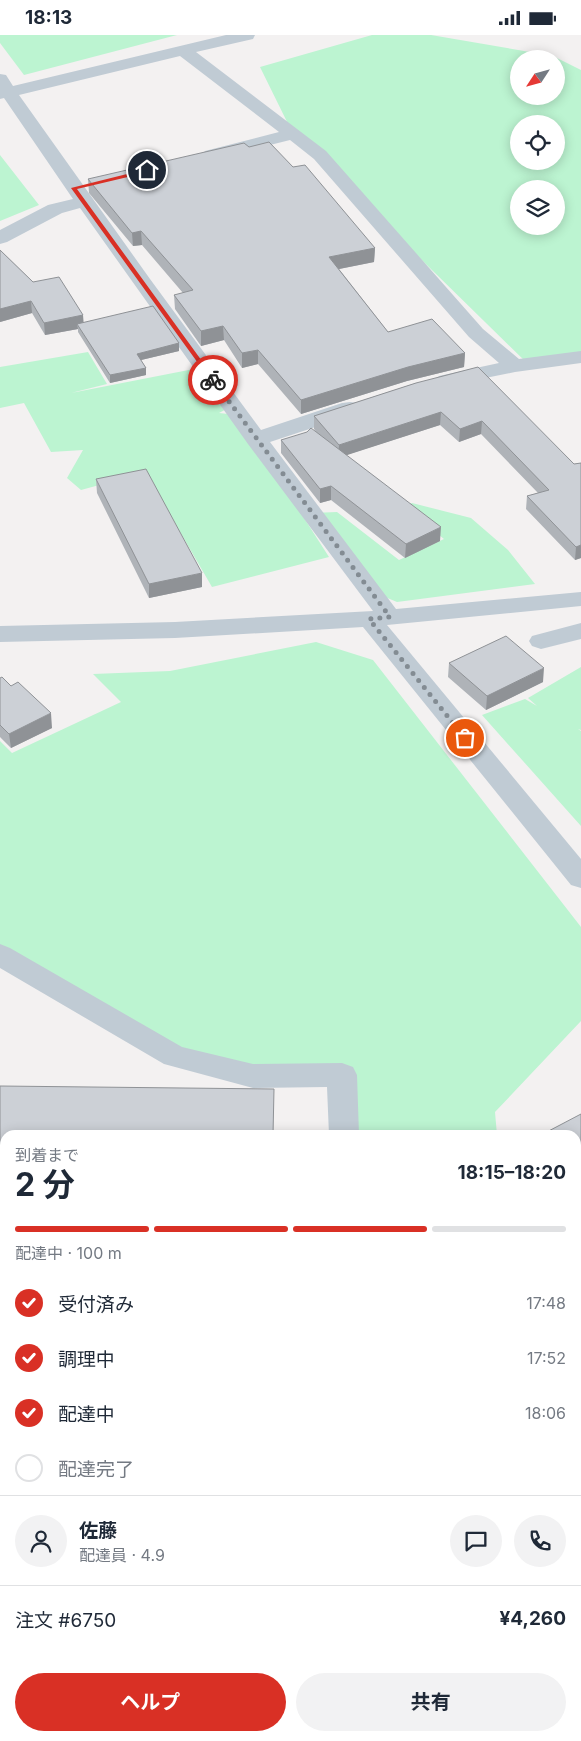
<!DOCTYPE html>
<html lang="ja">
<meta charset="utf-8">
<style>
:root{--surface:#fff;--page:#f2f2f3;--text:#1f2937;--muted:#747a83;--line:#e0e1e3;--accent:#d93025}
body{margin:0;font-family:Inter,"Noto Sans JP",sans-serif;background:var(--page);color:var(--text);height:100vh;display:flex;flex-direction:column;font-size:19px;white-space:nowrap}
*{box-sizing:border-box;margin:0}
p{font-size:16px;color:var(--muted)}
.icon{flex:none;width:28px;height:28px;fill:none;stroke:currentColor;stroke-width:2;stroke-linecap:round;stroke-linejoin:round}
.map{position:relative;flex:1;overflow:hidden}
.panel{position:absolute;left:0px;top:1095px;width:581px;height:611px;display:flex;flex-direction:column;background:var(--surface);border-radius:15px 15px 0 0;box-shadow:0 2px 12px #0003}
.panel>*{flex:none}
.needle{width:32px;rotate:234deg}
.fabs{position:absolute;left:510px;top:15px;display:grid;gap:10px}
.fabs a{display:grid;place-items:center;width:55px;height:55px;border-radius:50%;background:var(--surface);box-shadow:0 2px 12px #0003;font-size:25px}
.pin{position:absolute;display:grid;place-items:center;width:42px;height:42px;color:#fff;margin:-21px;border:2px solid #fff;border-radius:50%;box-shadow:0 1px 5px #0007}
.courier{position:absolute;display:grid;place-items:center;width:50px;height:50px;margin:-25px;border:4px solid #d93025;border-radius:50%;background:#fff;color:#222;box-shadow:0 1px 6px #0007}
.headline em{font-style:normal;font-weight:700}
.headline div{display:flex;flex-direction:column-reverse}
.headline{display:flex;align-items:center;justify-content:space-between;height:85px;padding:0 15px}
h1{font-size:32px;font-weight:700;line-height:38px}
.bar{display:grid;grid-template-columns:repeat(4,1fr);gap:8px 5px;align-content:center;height:60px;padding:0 15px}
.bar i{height:6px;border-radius:4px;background:var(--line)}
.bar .selected{background:var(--accent)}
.bar p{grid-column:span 4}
.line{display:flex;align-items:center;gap:12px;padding:0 15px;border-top:1px solid var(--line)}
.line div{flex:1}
.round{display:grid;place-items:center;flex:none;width:52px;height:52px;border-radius:26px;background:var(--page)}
ol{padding:0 15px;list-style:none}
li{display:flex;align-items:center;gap:15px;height:55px}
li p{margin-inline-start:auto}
li .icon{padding:5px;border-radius:50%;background:var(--accent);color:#fff;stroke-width:4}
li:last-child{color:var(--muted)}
li i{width:28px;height:28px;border:2px solid var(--line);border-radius:50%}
.button{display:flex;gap:10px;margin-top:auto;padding:10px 15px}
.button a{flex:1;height:58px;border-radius:30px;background:var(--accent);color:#fff;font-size:20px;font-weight:700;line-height:58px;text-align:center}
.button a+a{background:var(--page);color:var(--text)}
.status{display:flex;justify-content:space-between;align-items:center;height:35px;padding:0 25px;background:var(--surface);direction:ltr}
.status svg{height:14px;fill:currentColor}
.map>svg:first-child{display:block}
.green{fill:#bcf4d1;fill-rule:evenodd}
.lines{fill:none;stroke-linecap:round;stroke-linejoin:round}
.minor{fill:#c0cbd4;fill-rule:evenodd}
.wall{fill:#afb3b8}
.shaded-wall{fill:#8f9296}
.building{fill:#ccd0d6;stroke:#8f9296}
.route{fill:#d93025}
.done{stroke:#838c93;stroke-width:5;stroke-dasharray:0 9}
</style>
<div class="status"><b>18:13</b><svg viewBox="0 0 49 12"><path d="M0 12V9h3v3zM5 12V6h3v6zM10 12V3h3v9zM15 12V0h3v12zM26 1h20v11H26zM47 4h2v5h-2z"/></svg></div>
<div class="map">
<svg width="581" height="1706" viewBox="0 0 581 1706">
<rect width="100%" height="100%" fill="#f3f1f1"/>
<path class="green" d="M 0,0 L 177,0 L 24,40 L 0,8 Z
M 372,0 L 431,0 L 553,21 L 581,35 L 581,322 L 528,329 L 293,99 L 260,32 ZM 519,24 L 556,24 L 556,61 L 519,61 ZM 519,89 L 556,89 L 556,126 L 519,126 ZM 519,154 L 556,154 L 556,191 L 519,191 Z
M 0,120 L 39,170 L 0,186 Z
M 88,317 L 107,349 L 71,358 L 204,332 L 232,371 L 219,378 L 238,380 L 329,522 L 212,552 L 151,447 L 114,446 L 81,455 L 67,443 L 83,415 L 51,417 L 24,368 L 0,373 L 0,332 Z
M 412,468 L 471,483 L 508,515 L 535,549 L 397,567 L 385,562 L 312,478 L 337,477 L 399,525 L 444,504 L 403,471 Z
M 316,607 L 373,625 L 581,892 L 581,986 L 495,1077 L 497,1100 L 344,1100 L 342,1053 L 174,1021 L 0,920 L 0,706 L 12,718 L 121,667 L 93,639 L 170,636 Z
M 581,632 L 581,695 L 578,694 L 581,696 L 581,791 L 482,680 L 525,664 L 537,671 L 528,663 Z
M 576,1352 L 581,1358 L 581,1706 L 363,1706 L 363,1701 L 576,1701 Z"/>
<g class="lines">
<path class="minor" d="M 226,0 L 255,0 L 253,4 L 196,17 L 326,116 L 483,294 L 519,324 L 581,316 L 581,328 L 515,337 L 446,351 L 439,349 L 436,345 L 439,341 L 499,328 L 469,302 L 314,124 L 290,105 L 211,125 L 205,124 L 202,120 L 205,116 L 279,97 L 180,21 L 19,60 L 150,244 L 261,395 L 342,368 L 350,367 L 358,368 L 361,373 L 358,378 L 270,407 L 396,574 L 581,557 L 581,571 L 387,590 L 581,824 L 581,853 L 571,850 L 363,592 L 175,603 L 0,607 L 0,591 L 175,587 L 373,576 L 248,409 L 80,173 L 62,178 L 7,207 L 0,209 L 0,195 L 48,170 L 73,164 L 4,63 L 0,64 L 0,39 L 6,40 L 13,51 Z
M 581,588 L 581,604 L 541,614 L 532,611 L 529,606 L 532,601 Z
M 0,909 L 10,913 L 182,1012 L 253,1029 L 342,1028 L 353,1032 L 357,1040 L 359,1100 L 329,1100 L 327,1052 L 253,1053 L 164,1029 L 0,933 Z
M 344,1701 L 382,1701 L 382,1706 L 344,1706 Z"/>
</g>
<path class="wall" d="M 88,144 L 375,213 L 374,227 L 339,234 L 388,297 L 465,318 L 464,332 L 407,346 L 301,379 L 258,329 L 242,333 L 224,305 L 201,311 L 175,274 L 174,260 L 183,258 L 142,210 L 133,211 L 89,158 Z
M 0,215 L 33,247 L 83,280 L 83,288 L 179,308 L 179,316 L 141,325 L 146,333 L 146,340 L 110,348 L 78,297 L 78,294 L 45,300 L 32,278 L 0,287 Z
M 416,348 L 574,429 L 581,428 L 581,523 L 575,525 L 526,474 L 527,461 L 538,458 L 481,399 L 459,407 L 440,390 L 346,420 L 440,506 L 405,523 L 331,465 L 320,468 L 281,418 L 281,405 L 317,398 L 314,394 L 314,381 Z
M 96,444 L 202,552 L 149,563 L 97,458 Z
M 449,628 L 543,647 L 486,675 L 448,642 Z
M 0,643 L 52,693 L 11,713 L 0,702 Z
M 581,1079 L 581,1292 L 576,1287 L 576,1100 Z"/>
<path class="shaded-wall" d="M 141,196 L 142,210 L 133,211 L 132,198 Z
M 375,213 L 374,227 L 329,236 L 329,222 Z
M 31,266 L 32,278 L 0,287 L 0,274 Z
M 83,280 L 84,292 L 77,289 L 78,294 L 45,300 L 44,288 Z
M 223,291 L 224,305 L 201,311 L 201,296 Z
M 179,308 L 179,316 L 137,326 L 137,319 Z
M 258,315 L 258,329 L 242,333 L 242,318 Z
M 465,318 L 464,332 L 407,346 L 301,379 L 301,365 L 408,332 Z
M 146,333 L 146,340 L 110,348 L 110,340 Z
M 441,377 L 440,390 L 338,423 L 339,410 Z
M 482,386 L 481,399 L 459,407 L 460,394 Z
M 331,451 L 331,465 L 320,468 L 320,454 Z
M 441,492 L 440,506 L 405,523 L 406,509 Z
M 581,510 L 581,523 L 575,525 L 576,512 Z
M 202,538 L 202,552 L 149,563 L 149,549 Z
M 544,633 L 543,647 L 486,675 L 487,661 Z
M 51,678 L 52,693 L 11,713 L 9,699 Z"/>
<path class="building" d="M 269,107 L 293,132 L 305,130 L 375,213 L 329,222 L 388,297 L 432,284 L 465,318 L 408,332 L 301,365 L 258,315 L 242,318 L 223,291 L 201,296 L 174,260 L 193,255 L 141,196 L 132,198 L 88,144 L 244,108 L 249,112 Z
M 0,215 L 33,247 L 59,242 L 83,280 L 44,288 L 31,266 L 0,274 Z
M 153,271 L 179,308 L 137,319 L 146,333 L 110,340 L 77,289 Z
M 478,332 L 574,429 L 581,428 L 581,510 L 576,512 L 527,461 L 549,455 L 482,386 L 460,394 L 441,377 L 339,410 L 314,381 L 416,348 Z
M 311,393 L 441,492 L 406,509 L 331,451 L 320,454 L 281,405 L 307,397 Z
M 146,434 L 202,538 L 149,549 L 96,444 Z
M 506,601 L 544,633 L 487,661 L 449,628 Z
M 2,642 L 11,651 L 18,647 L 51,678 L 9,699 L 0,690 L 0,643 Z
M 0,1051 L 274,1054 L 273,1100 L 5,1100 L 5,1701 L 266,1701 L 266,1706 L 0,1706 Z
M 581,1079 L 581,1178 L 576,1172 L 576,1100 L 541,1100 Z
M 581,1183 L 581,1272 L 576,1267 L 576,1186 Z"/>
<path class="route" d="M 147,134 L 149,137 L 77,154 L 215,344 L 215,346 L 211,346 L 71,153 Z"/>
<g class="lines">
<path class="done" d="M 213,345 L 390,582 L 369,584 L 465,703"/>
</g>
</svg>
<div class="fabs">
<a><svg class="needle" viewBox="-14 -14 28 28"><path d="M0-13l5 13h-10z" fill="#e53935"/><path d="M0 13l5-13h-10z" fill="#747a83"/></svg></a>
<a><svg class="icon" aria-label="locate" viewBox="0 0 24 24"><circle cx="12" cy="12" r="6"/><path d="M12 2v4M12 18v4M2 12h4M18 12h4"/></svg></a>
<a><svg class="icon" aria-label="layers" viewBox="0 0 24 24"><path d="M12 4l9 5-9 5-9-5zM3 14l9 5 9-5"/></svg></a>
</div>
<div class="pin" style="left:465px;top:703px;background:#ea580c"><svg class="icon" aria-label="bag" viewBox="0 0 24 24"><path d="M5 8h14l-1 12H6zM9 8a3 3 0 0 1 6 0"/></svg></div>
<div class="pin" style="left:147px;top:135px;background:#1f2937"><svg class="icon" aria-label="home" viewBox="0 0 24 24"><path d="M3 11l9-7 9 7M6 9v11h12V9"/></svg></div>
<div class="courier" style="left:213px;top:345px"><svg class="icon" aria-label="bike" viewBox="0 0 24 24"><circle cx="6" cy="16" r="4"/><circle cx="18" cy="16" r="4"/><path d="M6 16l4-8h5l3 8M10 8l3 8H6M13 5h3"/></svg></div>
<section class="panel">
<div class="headline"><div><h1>2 分</h1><p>到着まで</p></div><em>18:15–18:20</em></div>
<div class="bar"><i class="selected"></i><i class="selected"></i><i class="selected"></i><i></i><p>配達中 · 100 m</p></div>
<ol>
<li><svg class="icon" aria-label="check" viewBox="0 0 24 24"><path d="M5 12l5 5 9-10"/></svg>受付済み<p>17:48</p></li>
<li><svg class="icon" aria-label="check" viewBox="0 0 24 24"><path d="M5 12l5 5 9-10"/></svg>調理中<p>17:52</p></li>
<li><svg class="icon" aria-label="check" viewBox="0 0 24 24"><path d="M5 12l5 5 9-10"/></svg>配達中<p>18:06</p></li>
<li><i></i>配達完了</li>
</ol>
<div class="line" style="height:90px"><a class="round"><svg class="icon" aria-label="person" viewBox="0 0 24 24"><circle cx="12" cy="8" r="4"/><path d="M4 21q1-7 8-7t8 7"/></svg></a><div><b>佐藤</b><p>配達員 · 4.9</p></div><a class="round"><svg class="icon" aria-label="chat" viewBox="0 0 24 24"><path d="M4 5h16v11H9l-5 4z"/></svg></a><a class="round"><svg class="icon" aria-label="phone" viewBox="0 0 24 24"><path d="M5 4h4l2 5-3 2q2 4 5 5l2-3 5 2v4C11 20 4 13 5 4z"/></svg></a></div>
<div class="line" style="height:65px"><div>注文 #6750</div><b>¥4,260</b></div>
<div class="button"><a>ヘルプ</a><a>共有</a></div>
</section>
</div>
